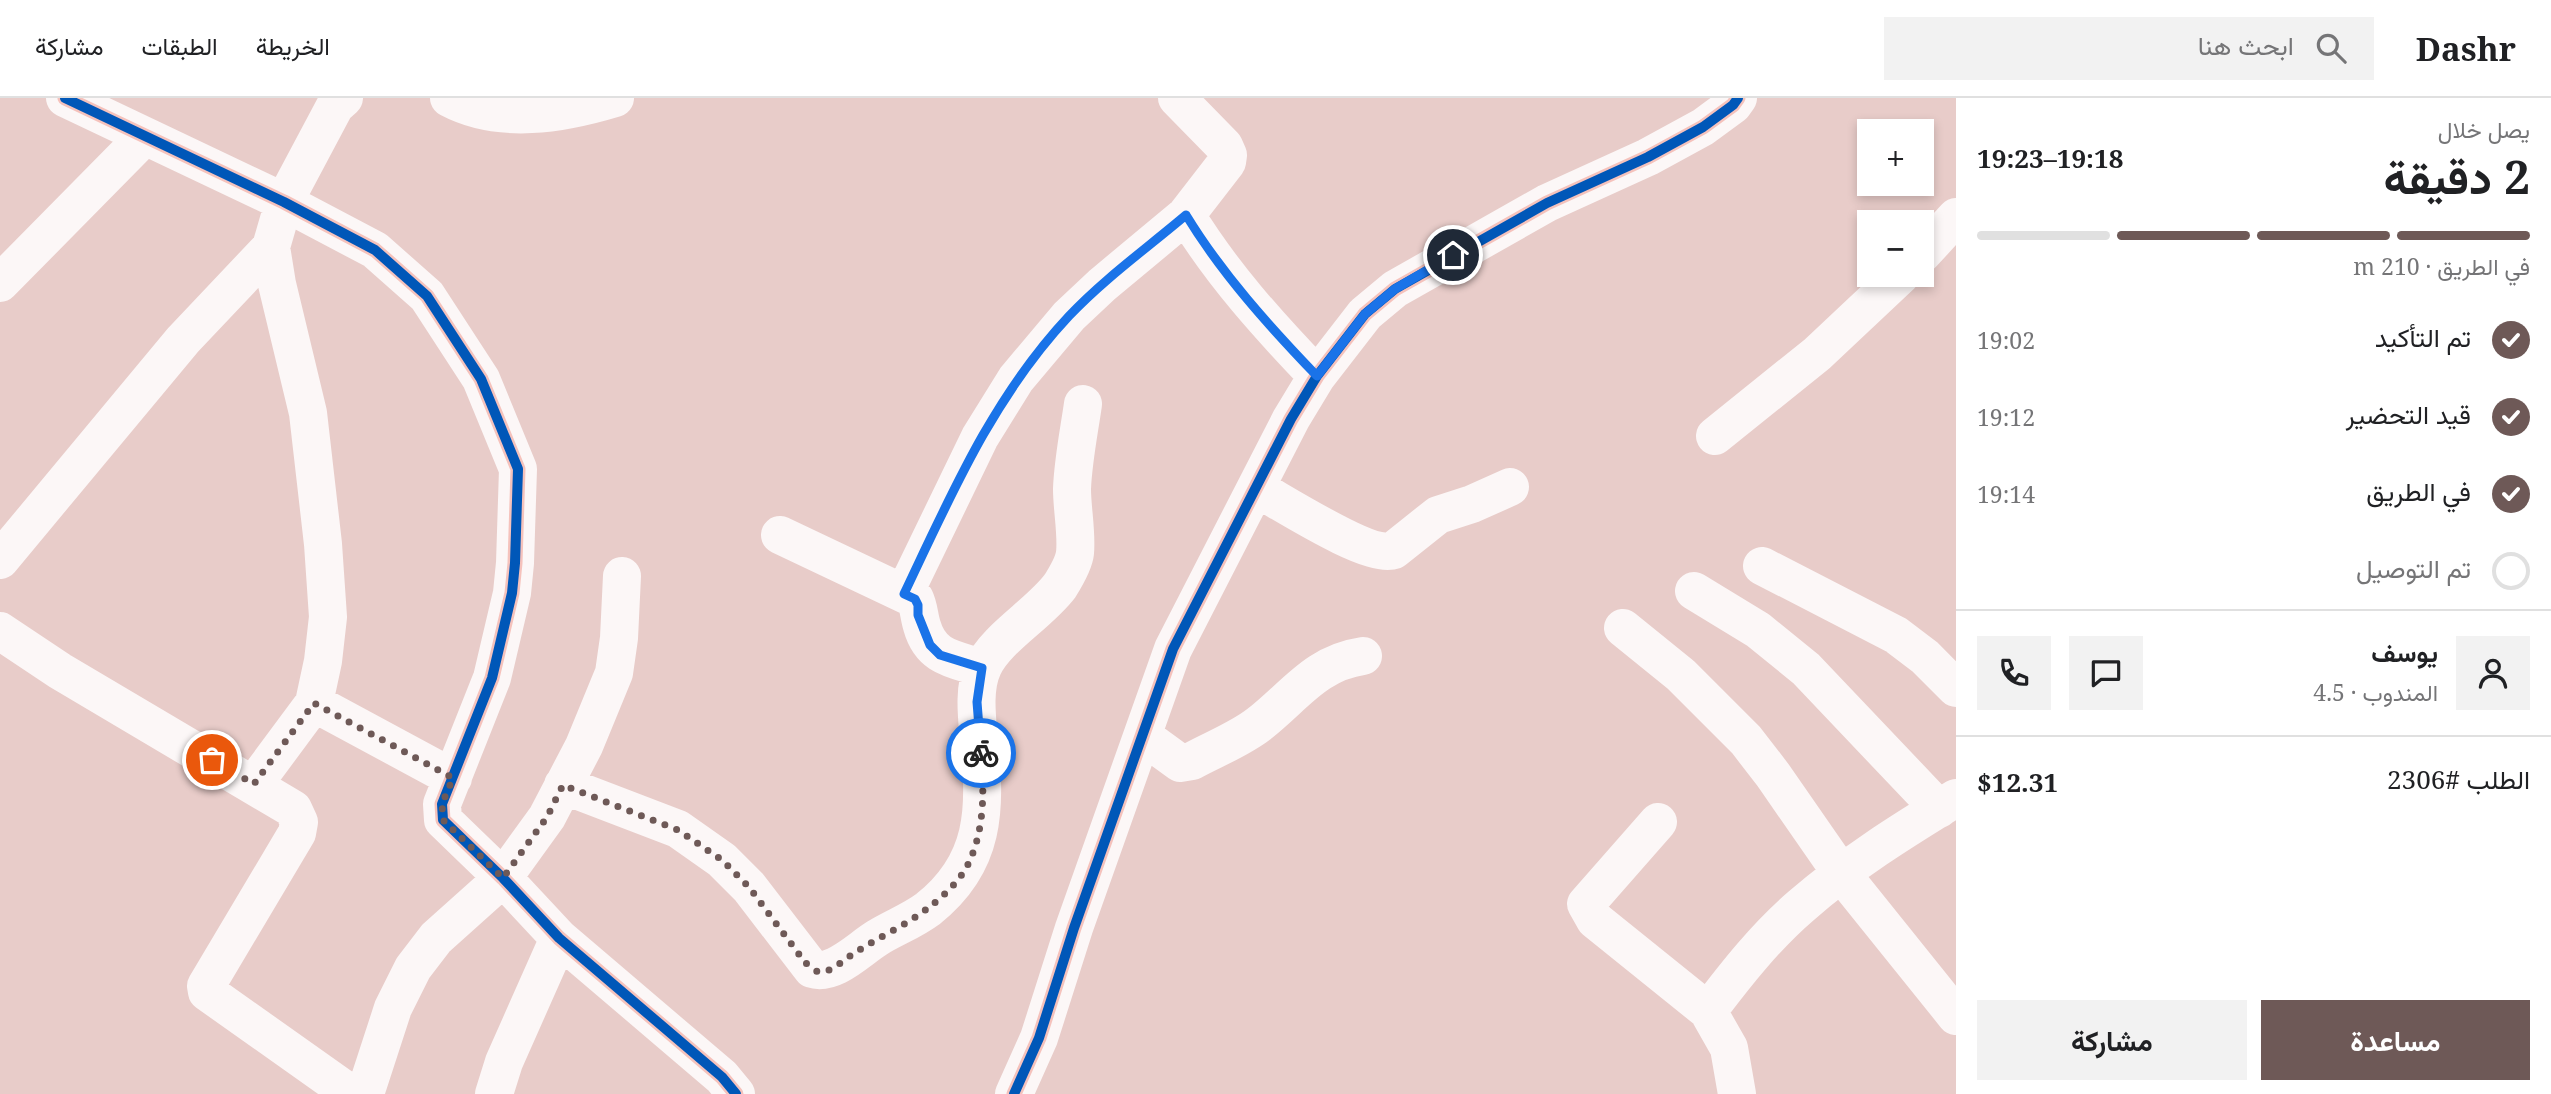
<!DOCTYPE html>
<html lang="ar">
<meta charset="utf-8">
<style>
:root{--surface:#fff;--page:#f2f2f2;--text:#202124;--muted:#757577;--line:#e0e0e0;--accent:#6e5957}
body{margin:0;font-family:"Noto Serif",Vazirmatn,serif;background:var(--page);color:var(--text);direction:rtl;height:100vh;display:flex;flex-direction:column;font-size:26px;white-space:nowrap}
*{box-sizing:border-box;margin:0}
p{font-size:23px;color:var(--muted)}
.icon{flex:none;width:38px;height:38px;fill:none;stroke:currentColor;stroke-width:2;stroke-linecap:round;stroke-linejoin:round}
.map{position:relative;flex:1;overflow:hidden;direction:ltr}
.drawer{display:flex;flex-direction:column;background:var(--surface);width:595px}
.drawer>*{flex:none}
.fabs{position:absolute;left:1857px;top:21px;display:grid;gap:14px}
.fabs a{display:grid;place-items:center;width:77px;height:77px;border-radius:0px;background:var(--surface);box-shadow:0 4px 10px #0003;font-size:35px}
.pin{position:absolute;display:grid;place-items:center;width:60px;height:60px;color:#fff;margin:-30px;border:4px solid #fff;border-radius:50%;box-shadow:0 2px 7px #0007}
.courier{position:absolute;display:grid;place-items:center;width:70px;height:70px;margin:-35px;border:5px solid #1a73e8;border-radius:50%;background:#fff;color:#222;box-shadow:0 2px 9px #0007}
.head em{font-style:normal;font-weight:700}
.head div{display:flex;flex-direction:column-reverse}
.head{display:flex;align-items:center;justify-content:space-between;height:119px;padding:0 21px}
h1{font-size:46px;font-weight:700;line-height:52px}
.bar{display:grid;grid-template-columns:repeat(4,1fr);gap:10px 7px;align-content:center;height:84px;padding:0 21px}
.bar i{height:9px;border-radius:5px;background:var(--line)}
.bar .current{background:var(--accent)}
.bar p{grid-column:span 4}
.line{display:flex;align-items:center;gap:18px;padding:0 21px;border-top:2px solid var(--line)}
.line div{flex:1}
.round{display:grid;place-items:center;flex:none;width:74px;height:74px;border-radius:0px;background:var(--page)}
ol{padding:0 21px;list-style:none}
li{display:flex;align-items:center;gap:21px;height:77px}
li p{margin-inline-start:auto}
li .icon{padding:7px;border-radius:50%;background:var(--accent);color:#fff;stroke-width:4}
li:last-child{color:var(--muted)}
li i{width:38px;height:38px;border:4px solid var(--line);border-radius:50%}
.primary-button{display:flex;gap:14px;margin-top:auto;padding:14px 21px}
.primary-button a{flex:1;height:80px;border-radius:0px;background:var(--accent);color:#fff;font-size:28px;font-weight:700;line-height:80px;text-align:center}
.primary-button a+a{background:var(--page);color:var(--text)}
header{display:flex;align-items:center;gap:42px;box-sizing:border-box;height:98px;padding:0 35px;background:var(--surface);border-bottom:2px solid var(--line)}
header strong{font-size:33px}
nav{display:flex;gap:38px;margin-inline-start:auto;font-size:24px}
.search{width:490px;height:63px;background:var(--page);display:flex;align-items:center;gap:18px;box-sizing:border-box;padding:0 24px;border-radius:0px;color:var(--muted);font-size:26px}
main{display:flex;flex:1;min-height:0}
.map>svg:first-child{display:block}
.lines{fill:none;stroke-linecap:round;stroke-linejoin:round}
.minor{stroke:#fcf7f7;stroke-width:38}
.cycleway-casing{stroke:#f5c2bc;stroke-width:15}
.cycleway{stroke:#0057b8;stroke-width:10}
.done{stroke:#6e5957;stroke-width:7;stroke-dasharray:0 12.6}
.route{stroke:#1a73e8;stroke-width:9}
</style>
<header>
<strong>Dashr</strong>
<div class="search"><svg class="icon" aria-label="search" viewBox="0 0 24 24"><circle cx="10" cy="10" r="6"/><path d="M15 15l6 6"/></svg>ابحث هنا</div>
<nav><a>الخريطة</a><a>الطبقات</a><a>مشاركة</a></nav>
</header>
<main>
<section class="drawer">
<div class="head"><div><h1>2 دقيقة</h1><p>يصل خلال</p></div><em>19:18–19:23</em></div>
<div class="bar"><i class="current"></i><i class="current"></i><i class="current"></i><i></i><p>في الطريق · 210 m</p></div>
<ol>
<li><svg class="icon" aria-label="check" viewBox="0 0 24 24"><path d="M5 12l5 5 9-10"/></svg>تم التأكيد<p>19:02</p></li>
<li><svg class="icon" aria-label="check" viewBox="0 0 24 24"><path d="M5 12l5 5 9-10"/></svg>قيد التحضير<p>19:12</p></li>
<li><svg class="icon" aria-label="check" viewBox="0 0 24 24"><path d="M5 12l5 5 9-10"/></svg>في الطريق<p>19:14</p></li>
<li><i></i>تم التوصيل</li>
</ol>
<div class="line" style="height:126px"><a class="round"><svg class="icon" aria-label="person" viewBox="0 0 24 24"><circle cx="12" cy="8" r="4"/><path d="M4 21q1-7 8-7t8 7"/></svg></a><div><b>يوسف</b><p>المندوب · 4.5</p></div><a class="round"><svg class="icon" aria-label="chat" viewBox="0 0 24 24"><path d="M4 5h16v11H9l-5 4z"/></svg></a><a class="round"><svg class="icon" aria-label="phone" viewBox="0 0 24 24"><path d="M5 4h4l2 5-3 2q2 4 5 5l2-3 5 2v4C11 20 4 13 5 4z"/></svg></a></div>
<div class="line" style="height:91px"><div>الطلب #2306</div><b>$12.31</b></div>
<div class="primary-button"><a>مساعدة</a><a>مشاركة</a></div>
</section>
<div class="map">
<svg width="1956" height="996" viewBox="0 0 1956 996">
<rect width="100%" height="100%" fill="#e8ccc9"/>
<g class="lines">
<path class="minor" d="M 65,0 L 284,104 L 375,152 L 427,198 L 481,281 L 518,371 L 515,465 L 512,495 L 492,580 L 442,706 L 443,722 L 503,780 L 559,840 L 722,979 L 736,996
M 449,0 C 500,27 562,16 615,0
M 1186,117 C 1222,176 1269,228 1317,278
M 1922,156 L 1956,119
M 0,185 L 144,39
M 1715,338 L 1817,256 L 1901,177
M 1256,390 C 1282,404 1369,461 1394,452 L 1438,417 L 1472,406 L 1510,389
M 780,437 L 915,501 C 919,509 919,519 922,528 C 931,560 954,561 982,570
M 0,462 L 183,242 L 271,149
M 1762,468 L 1896,537 L 1925,559 L 1956,590
M 1694,493 L 1758,532 L 1806,571 L 1939,711
M 904,496 L 980,339 L 1016,281 L 1069,218 L 1102,187 L 1186,117 L 1227,64 L 1228,57 L 1224,48 L 1177,0
M 1623,530 L 1681,577 L 1746,642 L 1773,677 L 1841,775 L 1956,918
M 0,533 L 60,573 L 293,711 L 299,724 L 297,735 L 206,888 L 207,894 L 351,996
M 314,605 L 453,680
M 1143,638 L 1180,665 L 1192,663 C 1214,651 1240,641 1259,626 C 1295,598 1315,565 1363,558
M 254,686 L 314,605 L 323,563 L 328,519 L 323,446 L 308,315 L 277,186 L 271,149 L 284,104 L 335,8 L 344,0
M 563,687 L 678,731 L 722,762 L 749,789 L 812,871 C 834,878 859,851 877,840 C 893,830 912,823 928,811 C 986,765 986,711 979,643 C 977,620 973,590 983,569 C 996,540 1039,516 1060,488 C 1065,480 1074,464 1075,455 C 1077,435 1072,411 1072,391 C 1073,363 1079,334 1083,306
M 1658,724 L 1586,806 L 1595,822 L 1708,913 L 1729,950 L 1737,996
M 1708,913 C 1736,876 1766,838 1801,808 C 1849,766 1902,733 1956,700
M 365,996 L 393,910 L 413,870 L 436,840 L 503,780 L 547,719 L 584,648 L 614,575 L 619,540 L 622,478
M 494,996 L 504,964 L 559,840
M 1014,996 L 1039,940 L 1074,830 L 1173,551 L 1291,321 L 1317,278 L 1365,216 L 1395,191 L 1547,105 L 1648,59 L 1703,29 L 1733,7 L 1738,0"/>
<defs>
<path id="cycleway" d="M 65,0 L 284,104 L 375,152 L 427,198 L 481,281 L 518,371 L 515,465 L 512,495 L 492,580 L 442,706 L 443,722 L 503,780 L 559,840 L 722,979 L 736,996
M 1014,996 L 1039,940 L 1074,830 L 1173,551 L 1291,321 L 1317,278 L 1365,216 L 1395,191 L 1547,105 L 1648,59 L 1703,29 L 1733,7 L 1738,0"/>
</defs>
<use href="#cycleway" class="cycleway-casing"/>
<use href="#cycleway" class="cycleway"/>
</g>
<g class="lines">
<path class="done" d="M 212,662 L 254,686 L 314,605 L 453,680 L 442,706 L 443,722 L 503,780 L 547,719 L 563,687 L 678,732 L 722,762 L 749,789 L 804,863 C 808,867 814,874 821,874 C 831,874 842,863 850,858 C 873,842 907,827 928,810 C 945,797 962,781 970,762 C 985,728 984,690 981,655"/>
<path class="route" d="M 981,655 L 977,604 L 982,570 L 940,557 L 930,547 L 918,517 L 918,507 L 915,501 L 904,496 C 951,397 993,299 1069,218 C 1104,181 1147,150 1186,117 C 1222,176 1269,228 1317,278 L 1365,216 L 1395,191 L 1453,157"/>
</g>
</svg>
<div class="fabs">
<a>+</a>
<a>−</a>
</div>
<div class="pin" style="left:212px;top:662px;background:#ea580c"><svg class="icon" aria-label="bag" viewBox="0 0 24 24"><path d="M5 8h14l-1 12H6zM9 8a3 3 0 0 1 6 0"/></svg></div>
<div class="pin" style="left:1453px;top:157px;background:#1f2937"><svg class="icon" aria-label="home" viewBox="0 0 24 24"><path d="M3 11l9-7 9 7M6 9v11h12V9"/></svg></div>
<div class="courier" style="left:981px;top:655px"><svg class="icon" aria-label="bike" viewBox="0 0 24 24"><circle cx="6" cy="16" r="4"/><circle cx="18" cy="16" r="4"/><path d="M6 16l4-8h5l3 8M10 8l3 8H6M13 5h3"/></svg></div>
</div>
</main>
